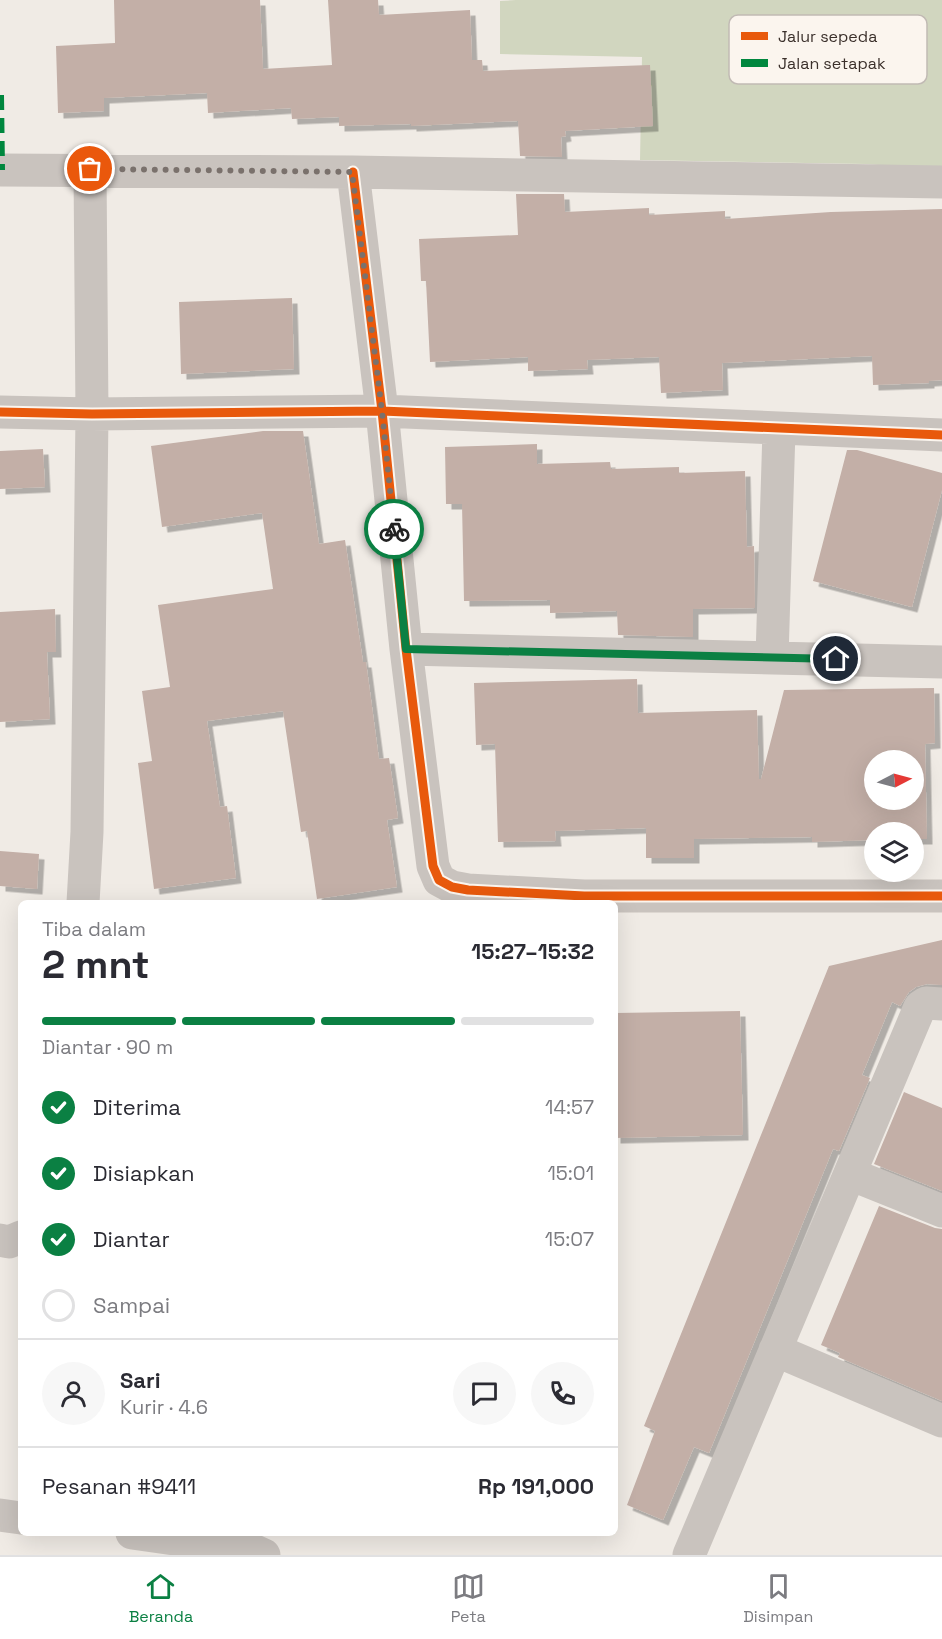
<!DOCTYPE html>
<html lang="id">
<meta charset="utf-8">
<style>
:root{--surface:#fff;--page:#f7f7f7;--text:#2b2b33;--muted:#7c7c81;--line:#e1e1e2;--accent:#0b8043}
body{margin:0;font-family:"Space Grotesk",sans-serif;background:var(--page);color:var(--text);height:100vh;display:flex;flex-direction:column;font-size:22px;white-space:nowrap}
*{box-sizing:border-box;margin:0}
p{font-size:20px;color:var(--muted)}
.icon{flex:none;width:33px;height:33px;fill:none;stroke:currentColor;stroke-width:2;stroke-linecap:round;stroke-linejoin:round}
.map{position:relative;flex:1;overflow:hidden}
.side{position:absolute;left:18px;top:900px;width:600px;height:636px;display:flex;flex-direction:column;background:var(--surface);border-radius:9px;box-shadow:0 6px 24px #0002}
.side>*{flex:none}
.needle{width:39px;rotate:84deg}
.fabs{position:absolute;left:864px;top:750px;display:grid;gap:12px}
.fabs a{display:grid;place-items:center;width:60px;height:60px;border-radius:50%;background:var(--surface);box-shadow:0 6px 24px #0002;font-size:30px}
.pin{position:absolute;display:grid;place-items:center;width:51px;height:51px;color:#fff;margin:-26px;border:3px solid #fff;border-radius:50%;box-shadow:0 2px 6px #0007}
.courier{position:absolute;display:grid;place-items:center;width:60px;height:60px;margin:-30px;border:4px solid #0b8043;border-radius:50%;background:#fff;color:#222;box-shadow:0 2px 8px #0007}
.overview em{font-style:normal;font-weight:700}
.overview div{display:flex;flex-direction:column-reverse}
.overview{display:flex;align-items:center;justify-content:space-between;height:102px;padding:0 24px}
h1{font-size:39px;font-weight:700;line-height:45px}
.bar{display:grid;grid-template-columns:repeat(4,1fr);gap:9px 6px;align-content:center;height:72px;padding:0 24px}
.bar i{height:8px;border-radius:4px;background:var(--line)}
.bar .current{background:var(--accent)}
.bar p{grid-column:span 4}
.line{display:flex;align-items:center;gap:15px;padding:0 24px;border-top:2px solid var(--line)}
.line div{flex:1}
.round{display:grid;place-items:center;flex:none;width:63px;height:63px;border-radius:32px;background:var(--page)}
ol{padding:0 24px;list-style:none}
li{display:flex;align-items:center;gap:18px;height:66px}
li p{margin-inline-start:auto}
li .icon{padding:6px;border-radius:50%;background:var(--accent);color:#fff;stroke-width:4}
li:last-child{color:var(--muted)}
li i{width:33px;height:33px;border:3px solid var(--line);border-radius:50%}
.tabs{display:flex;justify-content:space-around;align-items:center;height:84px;border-top:2px solid var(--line);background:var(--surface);font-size:16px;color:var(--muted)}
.tabs a{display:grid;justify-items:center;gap:3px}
.tabs .current{color:var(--accent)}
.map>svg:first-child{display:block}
.green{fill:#d1d6bf}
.building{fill:#c3afa7;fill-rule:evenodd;filter:url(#shadow)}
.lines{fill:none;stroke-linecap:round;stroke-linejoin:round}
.minor{stroke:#c9c3be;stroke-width:33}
.quiet{stroke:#00873e;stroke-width:8;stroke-dasharray:15 8;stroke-linecap:butt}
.cycleway-casing{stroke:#fbf5ee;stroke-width:13}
.cycleway{stroke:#e8590c;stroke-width:9}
.done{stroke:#7a716c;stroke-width:6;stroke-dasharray:0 10.8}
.route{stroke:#0b8043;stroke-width:8}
.key{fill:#fbf5ee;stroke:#c1bab4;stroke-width:1.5}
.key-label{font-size:16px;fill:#3b302b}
</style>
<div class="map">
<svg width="942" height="1555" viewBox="0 0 942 1555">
<defs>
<filter id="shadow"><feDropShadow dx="5.5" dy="5.5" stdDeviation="0" flood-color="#0004"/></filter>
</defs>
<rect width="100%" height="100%" fill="#f0ebe5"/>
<path class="green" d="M 516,0 L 942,0 L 942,170 L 866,164 L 640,160 L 642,57 L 500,54 L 500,1 Z"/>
<path class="building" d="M 114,0 L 260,0 L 263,69 L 332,65 L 328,0 L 378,0 L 379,15 L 470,10 L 472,60 L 482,60 L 483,71 L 650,65 L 653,126 L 565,131 L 566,136 L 561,137 L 562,157 L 520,156 L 518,121 L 411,126 L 411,124 L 339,126 L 339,117 L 292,119 L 291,108 L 208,113 L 207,93 L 104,98 L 104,111 L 58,113 L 56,46 L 115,43 Z
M 516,194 L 564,194 L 565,212 L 649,208 L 649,215 L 725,211 L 725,219 L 831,212 L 942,209 L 942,380 L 929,381 L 929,383 L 873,385 L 872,356 L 722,363 L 723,390 L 661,393 L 659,357 L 587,360 L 588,369 L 528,371 L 528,357 L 430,362 L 426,281 L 421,281 L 419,239 L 518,235 Z
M 292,298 L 294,369 L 181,374 L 179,302 Z
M 263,431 L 303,431 L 319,544 L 345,540 L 363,662 L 366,662 L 379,759 L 389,758 L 398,818 L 387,820 L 397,887 L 317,899 L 307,831 L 301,832 L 283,711 L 207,721 L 220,807 L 227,806 L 236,878 L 154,889 L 138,763 L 152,761 L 142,691 L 170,687 L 158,605 L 273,589 L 262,513 L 162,527 L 151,446 Z
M 537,444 L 537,464 L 610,462 L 611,469 L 679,467 L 679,473 L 745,471 L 747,547 L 754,546 L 755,608 L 693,609 L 693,637 L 618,635 L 617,611 L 550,613 L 550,600 L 464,601 L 462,504 L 446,504 L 445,447 Z
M 43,449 L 45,487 L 0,489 L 0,451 Z
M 847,450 L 857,450 L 942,473 L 942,490 L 912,607 L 813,581 Z
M 55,609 L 56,652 L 47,652 L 50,719 L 0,722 L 0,612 Z
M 637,679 L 638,713 L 757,710 L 759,779 L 761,779 L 784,690 L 934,688 L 935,743 L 925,744 L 927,839 L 914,839 L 914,832 L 874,832 L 874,840 L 812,842 L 812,837 L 694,839 L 694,858 L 646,858 L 646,828 L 555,831 L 556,841 L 498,842 L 495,744 L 476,745 L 474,683 ZM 874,760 L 914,760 L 914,800 L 874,800 Z
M 0,851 L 39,854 L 37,889 L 0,886 Z
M 942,940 L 942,985 L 927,984 L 916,987 L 909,992 L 900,1006 L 892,1002 L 862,1075 L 870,1078 L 839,1151 L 833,1149 L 709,1453 L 694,1447 L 663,1520 L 627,1505 L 655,1431 L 644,1426 L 829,966 Z
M 740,1011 L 743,1135 L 615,1138 L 615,1013 Z
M 904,1092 L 942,1108 L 942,1191 L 874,1164 Z
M 879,1206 L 935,1228 L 942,1229 L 942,1401 L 838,1357 L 840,1353 L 821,1345 Z"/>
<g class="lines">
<path class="minor" d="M 0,170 L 353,172 L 942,182
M 353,172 L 382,411 L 406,649 L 433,866 L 439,880 L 452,887 L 468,890 L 584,896 L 942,896
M 0,412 L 92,414 L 382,411 L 942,435
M 406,649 L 942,662
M 772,657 L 779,430
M 83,903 L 87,832 L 92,414 L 90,169
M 850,1174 L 942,1211
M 0,1240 L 9,1242 L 21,1237
M 775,1350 L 942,1421
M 0,1515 L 21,1518
M 132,1533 L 253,1550 L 264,1555
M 689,1555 L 920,1007 L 926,1003 L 942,1004"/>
<path class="quiet" d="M 0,95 L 1,170"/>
<defs>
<path id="cycleway" d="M 353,172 L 382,411 L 406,649 L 433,866 L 439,880 L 452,887 L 468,890 L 584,896 L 942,896
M 0,412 L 92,414 L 382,411 L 942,435"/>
</defs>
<use href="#cycleway" class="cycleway-casing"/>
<use href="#cycleway" class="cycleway"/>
</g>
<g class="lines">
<path class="done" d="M 90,169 L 352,172 L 382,411 L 394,529"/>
<path class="route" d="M 394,529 L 406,649 L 836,659"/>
</g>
<rect x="729" y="15" width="198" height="69" rx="9" class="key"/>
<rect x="741" y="32" width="27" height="8" fill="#e8590c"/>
<rect x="741" y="59" width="27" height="8" fill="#00873e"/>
<g class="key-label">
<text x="778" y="42">Jalur sepeda</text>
<text x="778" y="69">Jalan setapak</text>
</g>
</svg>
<div class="fabs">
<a><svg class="needle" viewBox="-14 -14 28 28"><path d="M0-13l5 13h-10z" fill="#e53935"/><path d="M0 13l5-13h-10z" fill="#7c7c81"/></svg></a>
<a><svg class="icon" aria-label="layers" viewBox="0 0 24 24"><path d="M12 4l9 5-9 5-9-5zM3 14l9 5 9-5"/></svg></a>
</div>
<div class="pin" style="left:90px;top:169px;background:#ea580c"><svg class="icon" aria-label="bag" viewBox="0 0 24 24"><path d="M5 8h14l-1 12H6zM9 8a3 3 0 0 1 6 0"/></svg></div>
<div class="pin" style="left:836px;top:659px;background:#1f2937"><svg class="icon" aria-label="home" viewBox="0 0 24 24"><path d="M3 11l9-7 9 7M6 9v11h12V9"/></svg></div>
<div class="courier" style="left:394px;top:529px"><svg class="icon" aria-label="bike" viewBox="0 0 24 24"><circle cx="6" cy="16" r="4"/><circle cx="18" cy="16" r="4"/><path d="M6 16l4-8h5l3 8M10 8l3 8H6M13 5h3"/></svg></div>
<section class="side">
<div class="overview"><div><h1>2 mnt</h1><p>Tiba dalam</p></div><em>15:27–15:32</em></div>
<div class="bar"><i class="current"></i><i class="current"></i><i class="current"></i><i></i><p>Diantar · 90 m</p></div>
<ol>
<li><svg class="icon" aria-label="check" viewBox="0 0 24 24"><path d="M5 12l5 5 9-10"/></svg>Diterima<p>14:57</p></li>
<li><svg class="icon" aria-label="check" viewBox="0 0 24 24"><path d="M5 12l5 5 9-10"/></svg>Disiapkan<p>15:01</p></li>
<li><svg class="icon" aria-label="check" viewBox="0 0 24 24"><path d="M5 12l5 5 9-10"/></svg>Diantar<p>15:07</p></li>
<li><i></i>Sampai</li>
</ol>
<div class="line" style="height:108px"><a class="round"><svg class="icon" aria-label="person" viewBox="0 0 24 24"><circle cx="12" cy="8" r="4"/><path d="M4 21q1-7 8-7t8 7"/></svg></a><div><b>Sari</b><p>Kurir · 4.6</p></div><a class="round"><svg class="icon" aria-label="chat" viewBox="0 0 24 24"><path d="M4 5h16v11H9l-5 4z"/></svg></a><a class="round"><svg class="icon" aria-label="phone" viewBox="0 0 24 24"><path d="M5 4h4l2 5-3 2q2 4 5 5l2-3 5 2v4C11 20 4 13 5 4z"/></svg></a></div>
<div class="line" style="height:78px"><div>Pesanan #9411</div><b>Rp 191,000</b></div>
</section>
</div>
<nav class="tabs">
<a class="current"><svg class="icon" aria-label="home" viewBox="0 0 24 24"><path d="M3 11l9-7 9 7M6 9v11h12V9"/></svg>Beranda</a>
<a><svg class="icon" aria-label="map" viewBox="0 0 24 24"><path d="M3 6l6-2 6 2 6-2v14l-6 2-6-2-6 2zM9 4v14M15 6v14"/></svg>Peta</a>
<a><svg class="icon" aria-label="saved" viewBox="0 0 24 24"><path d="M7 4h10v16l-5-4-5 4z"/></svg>Disimpan</a>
</nav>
